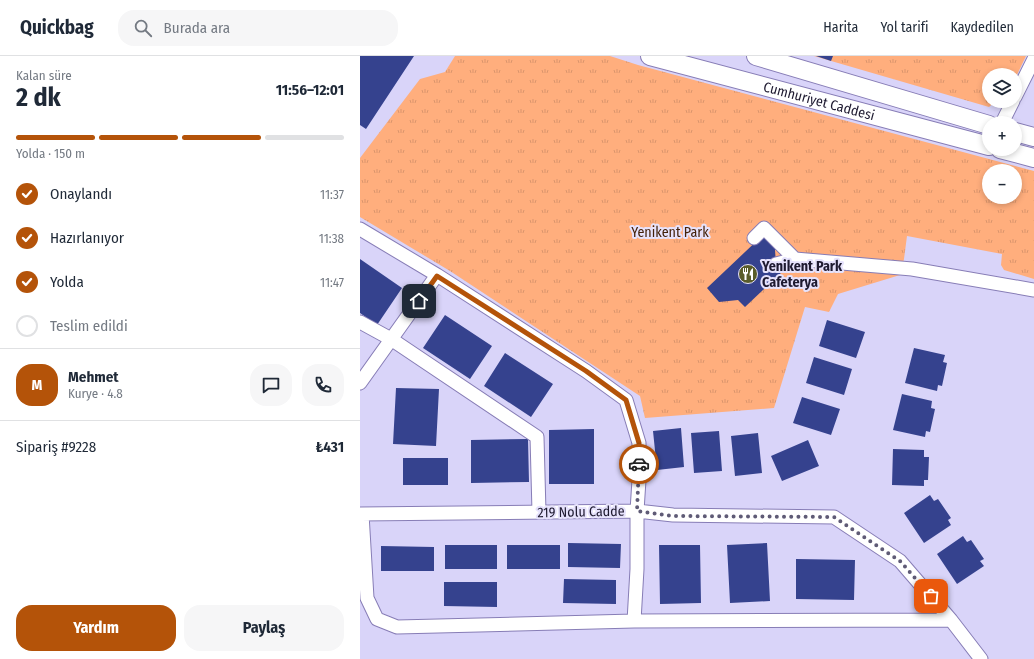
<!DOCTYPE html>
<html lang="tr">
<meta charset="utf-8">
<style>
:root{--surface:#fff;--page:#f6f6f7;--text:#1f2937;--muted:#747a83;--line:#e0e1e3;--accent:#b45309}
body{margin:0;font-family:"Fira Sans Condensed",sans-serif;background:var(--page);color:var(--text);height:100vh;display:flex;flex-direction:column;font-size:15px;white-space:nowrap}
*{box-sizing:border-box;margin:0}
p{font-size:13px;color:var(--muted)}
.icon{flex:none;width:22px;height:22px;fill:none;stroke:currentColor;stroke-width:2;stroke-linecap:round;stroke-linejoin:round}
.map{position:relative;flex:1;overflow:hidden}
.details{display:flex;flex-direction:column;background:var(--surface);width:360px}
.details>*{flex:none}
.fabs{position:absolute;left:622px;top:12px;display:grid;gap:8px}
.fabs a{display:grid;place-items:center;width:40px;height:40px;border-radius:50%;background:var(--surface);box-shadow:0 2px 6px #0003;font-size:20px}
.pin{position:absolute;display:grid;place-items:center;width:34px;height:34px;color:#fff;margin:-17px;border-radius:8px;box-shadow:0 2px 6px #0006}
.courier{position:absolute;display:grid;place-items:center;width:40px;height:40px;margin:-20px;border:3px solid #b45309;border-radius:50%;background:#fff;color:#222;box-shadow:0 1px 5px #0007}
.headline em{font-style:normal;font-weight:700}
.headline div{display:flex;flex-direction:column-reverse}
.headline{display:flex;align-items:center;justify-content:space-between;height:68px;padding:0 16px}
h1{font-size:26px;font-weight:700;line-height:30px}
.bar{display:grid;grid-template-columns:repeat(4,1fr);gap:6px 4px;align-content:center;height:48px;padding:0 16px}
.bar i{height:5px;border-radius:3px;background:var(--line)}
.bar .active{background:var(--accent)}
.bar p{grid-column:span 4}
.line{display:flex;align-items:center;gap:10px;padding:0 16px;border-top:1px solid var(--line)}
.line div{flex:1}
.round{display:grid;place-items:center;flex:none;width:42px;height:42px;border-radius:16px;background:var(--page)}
ol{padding:0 16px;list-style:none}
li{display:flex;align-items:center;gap:12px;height:44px}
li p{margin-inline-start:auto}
li .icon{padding:4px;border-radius:50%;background:var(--accent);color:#fff;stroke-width:4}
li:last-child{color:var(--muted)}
li i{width:22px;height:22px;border:2px solid var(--line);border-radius:50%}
.cta{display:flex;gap:8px;margin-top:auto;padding:8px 16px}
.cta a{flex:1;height:46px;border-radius:16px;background:var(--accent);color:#fff;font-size:16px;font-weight:700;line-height:46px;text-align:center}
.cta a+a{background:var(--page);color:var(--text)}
header{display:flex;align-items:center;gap:24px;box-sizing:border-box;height:56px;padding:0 20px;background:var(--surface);border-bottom:1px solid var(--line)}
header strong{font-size:19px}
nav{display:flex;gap:22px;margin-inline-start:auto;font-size:14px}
.search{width:280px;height:36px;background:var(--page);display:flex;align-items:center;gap:10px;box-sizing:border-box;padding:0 14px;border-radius:16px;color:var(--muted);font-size:15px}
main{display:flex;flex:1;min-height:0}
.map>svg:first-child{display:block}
.park{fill:url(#park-tufts);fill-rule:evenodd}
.building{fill:#35428e}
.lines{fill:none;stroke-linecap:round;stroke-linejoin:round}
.street-casing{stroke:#877db6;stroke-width:15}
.secondary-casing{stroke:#877db6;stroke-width:20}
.street{stroke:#fff;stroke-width:13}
.secondary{stroke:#fff;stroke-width:18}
.done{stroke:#5f5b76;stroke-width:4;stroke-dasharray:0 7.2}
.route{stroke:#b45309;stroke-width:5}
.labels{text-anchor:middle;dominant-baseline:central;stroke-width:4;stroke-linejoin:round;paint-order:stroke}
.street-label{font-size:14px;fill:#1e1a30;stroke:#e6e2fc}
.park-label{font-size:14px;fill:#432109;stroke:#e6e2fc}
.poi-label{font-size:14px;font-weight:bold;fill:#1e1a30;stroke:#e6e2fc;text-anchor:start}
</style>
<header>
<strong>Quickbag</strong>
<div class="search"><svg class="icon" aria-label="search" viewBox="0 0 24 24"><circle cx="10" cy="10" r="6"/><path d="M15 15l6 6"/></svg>Burada ara</div>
<nav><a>Harita</a><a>Yol tarifi</a><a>Kaydedilen</a></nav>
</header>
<main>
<section class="details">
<div class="headline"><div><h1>2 dk</h1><p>Kalan süre</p></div><em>11:56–12:01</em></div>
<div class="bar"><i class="active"></i><i class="active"></i><i class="active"></i><i></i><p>Yolda · 150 m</p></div>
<ol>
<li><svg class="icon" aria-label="check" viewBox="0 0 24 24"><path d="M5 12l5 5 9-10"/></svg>Onaylandı<p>11:37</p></li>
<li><svg class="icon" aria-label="check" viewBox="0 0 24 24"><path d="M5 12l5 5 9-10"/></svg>Hazırlanıyor<p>11:38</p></li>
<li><svg class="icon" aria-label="check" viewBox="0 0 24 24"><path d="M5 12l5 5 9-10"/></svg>Yolda<p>11:47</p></li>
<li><i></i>Teslim edildi</li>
</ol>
<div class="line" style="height:72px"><b class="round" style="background:var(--accent);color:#fff">M</b><div><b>Mehmet</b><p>Kurye · 4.8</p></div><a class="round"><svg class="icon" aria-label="chat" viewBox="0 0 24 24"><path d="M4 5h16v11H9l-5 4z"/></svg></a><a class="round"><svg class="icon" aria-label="phone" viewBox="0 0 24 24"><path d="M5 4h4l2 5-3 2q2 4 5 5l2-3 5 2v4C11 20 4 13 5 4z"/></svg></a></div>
<div class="line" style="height:52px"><div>Sipariş #9228</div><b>₺431</b></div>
<div class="cta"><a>Yardım</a><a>Paylaş</a></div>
</section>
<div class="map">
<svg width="674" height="603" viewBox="0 0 674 603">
<defs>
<pattern id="park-tufts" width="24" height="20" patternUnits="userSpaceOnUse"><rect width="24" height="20" fill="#ffae7d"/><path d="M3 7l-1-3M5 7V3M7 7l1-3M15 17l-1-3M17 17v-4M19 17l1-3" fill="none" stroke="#da956c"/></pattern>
</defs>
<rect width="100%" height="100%" fill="#d9d4f9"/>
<path class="park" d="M 95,0 L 250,0 L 278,9 L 674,115 L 674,223 L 644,214 L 641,209 L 642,198 L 547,180 L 544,203 L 540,219 L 478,238 L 469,256 L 445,251 L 414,352 L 285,362 L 280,340 L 90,215 L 0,161 L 0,102 L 60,23 L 85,16 ZM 629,115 L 655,115 L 655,141 L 629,141 Z
M 454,0 L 666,0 L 655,23 L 655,19 L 629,19 L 629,45 L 636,45 L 629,51 Z"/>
<path class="building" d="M 0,0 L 54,0 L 6,73 L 0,69 Z
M 456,0 L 473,0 L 471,5 Z
M 404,178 L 419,192 L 415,194 L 416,208 L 423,215 L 385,251 L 378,244 L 359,246 L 347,232 Z
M 0,203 L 42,232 L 17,269 L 0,257 Z
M 85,259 L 132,290 L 110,323 L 63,292 Z
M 467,264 L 505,276 L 496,302 L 459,290 Z
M 554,292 L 585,299 L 583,306 L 587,307 L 582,330 L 578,329 L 577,335 L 545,327 Z
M 145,297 L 193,328 L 171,361 L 124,330 Z
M 454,301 L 492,313 L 484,339 L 446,327 Z
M 36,332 L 79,333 L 76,390 L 33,388 Z
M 542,338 L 572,345 L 571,352 L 575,353 L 570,376 L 566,375 L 565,381 L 533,374 Z
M 442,341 L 480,353 L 471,379 L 433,367 Z
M 321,372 L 324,411 L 297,414 L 293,375 Z
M 234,373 L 234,428 L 189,428 L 189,374 Z
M 359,375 L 362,415 L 334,417 L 331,377 Z
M 398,377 L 402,417 L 375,420 L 371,380 Z
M 168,383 L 169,426 L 111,427 L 111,384 Z
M 448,384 L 459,410 L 422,425 L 411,400 Z
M 533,393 L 564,394 L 564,401 L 569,401 L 568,424 L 564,424 L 564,430 L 532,429 Z
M 43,402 L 88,402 L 88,429 L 43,429 Z
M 570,439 L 574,445 L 578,443 L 591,462 L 588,464 L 591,469 L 564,487 L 544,457 Z
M 603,480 L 607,486 L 611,484 L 624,503 L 620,505 L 624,510 L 597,528 L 577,498 Z
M 208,487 L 261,488 L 260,512 L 208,511 Z
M 407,487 L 410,545 L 370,547 L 367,489 Z
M 85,489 L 137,489 L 137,513 L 85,513 Z
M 147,489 L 200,489 L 200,513 L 147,513 Z
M 299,489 L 340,489 L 341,547 L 300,548 Z
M 21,490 L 74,491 L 74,515 L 21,515 Z
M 436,503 L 495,504 L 494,544 L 436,543 Z
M 204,523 L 256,524 L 256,548 L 203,547 Z
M 84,526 L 137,526 L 137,551 L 84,550 Z"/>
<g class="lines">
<defs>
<path id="street" d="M 655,41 L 674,3
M 642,67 L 653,45
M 0,173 L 77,219 L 226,315 L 266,344 L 279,387 L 279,424 L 277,455 L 277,513 L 274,565 L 591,564
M 394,182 L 404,172 L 435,203 L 552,213 L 674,234
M 416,208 L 435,203
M 0,266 L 31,283 L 177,381 L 179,456
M 0,327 L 77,219
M 0,458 L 277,455 L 313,459 L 474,461 L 540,505 L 591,564 L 621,603
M 2,458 L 7,542 L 17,563 L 37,571 L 274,565"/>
<g id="secondary">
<path id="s1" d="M 290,0 L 629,90"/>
<path d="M 396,0 L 629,69"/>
<path d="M 655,76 L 674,81"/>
<path d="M 640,93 L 674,102"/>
</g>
</defs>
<use href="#street" class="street-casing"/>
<use href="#secondary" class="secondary-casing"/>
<use href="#street" class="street"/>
<use href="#secondary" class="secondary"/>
</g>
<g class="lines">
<path class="done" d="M 279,408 L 277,455 L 313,460 L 474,461 L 540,505 L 571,540"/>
<path class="route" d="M 59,245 L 77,220 L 226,315 L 266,344 L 279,387 L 279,408"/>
</g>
<defs>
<symbol id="restaurant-disc" viewBox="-11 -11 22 22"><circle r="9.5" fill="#595c2a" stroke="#e6e2fc"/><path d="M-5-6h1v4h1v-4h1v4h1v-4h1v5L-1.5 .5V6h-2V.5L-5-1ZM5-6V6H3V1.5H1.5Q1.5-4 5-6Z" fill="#fff"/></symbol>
</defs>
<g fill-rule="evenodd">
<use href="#restaurant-disc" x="377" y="207" width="22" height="22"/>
</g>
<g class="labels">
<g class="street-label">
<text stroke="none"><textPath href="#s1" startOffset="175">Cumhuriyet Caddesi</textPath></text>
<text transform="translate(221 456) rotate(-1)">219 Nolu Cadde</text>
</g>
<g class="park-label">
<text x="310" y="176">Yenikent Park</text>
</g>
<g class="poi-label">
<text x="402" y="210">Yenikent Park<tspan x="402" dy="16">Cafeterya</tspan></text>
</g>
</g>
</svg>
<div class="fabs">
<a><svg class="icon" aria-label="layers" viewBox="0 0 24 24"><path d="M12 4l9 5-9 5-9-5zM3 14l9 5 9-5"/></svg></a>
<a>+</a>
<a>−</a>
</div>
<div class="pin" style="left:571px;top:540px;background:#ea580c"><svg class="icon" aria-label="bag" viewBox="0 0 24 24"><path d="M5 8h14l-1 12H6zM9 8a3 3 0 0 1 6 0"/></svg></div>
<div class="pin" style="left:59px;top:245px;background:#1f2937"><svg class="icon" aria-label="home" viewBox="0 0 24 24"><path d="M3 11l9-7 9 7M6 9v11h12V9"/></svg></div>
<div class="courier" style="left:279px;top:408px"><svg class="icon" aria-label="car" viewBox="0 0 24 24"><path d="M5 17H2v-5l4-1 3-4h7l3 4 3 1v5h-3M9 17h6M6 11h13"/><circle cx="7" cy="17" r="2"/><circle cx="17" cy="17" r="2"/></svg></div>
</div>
</main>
